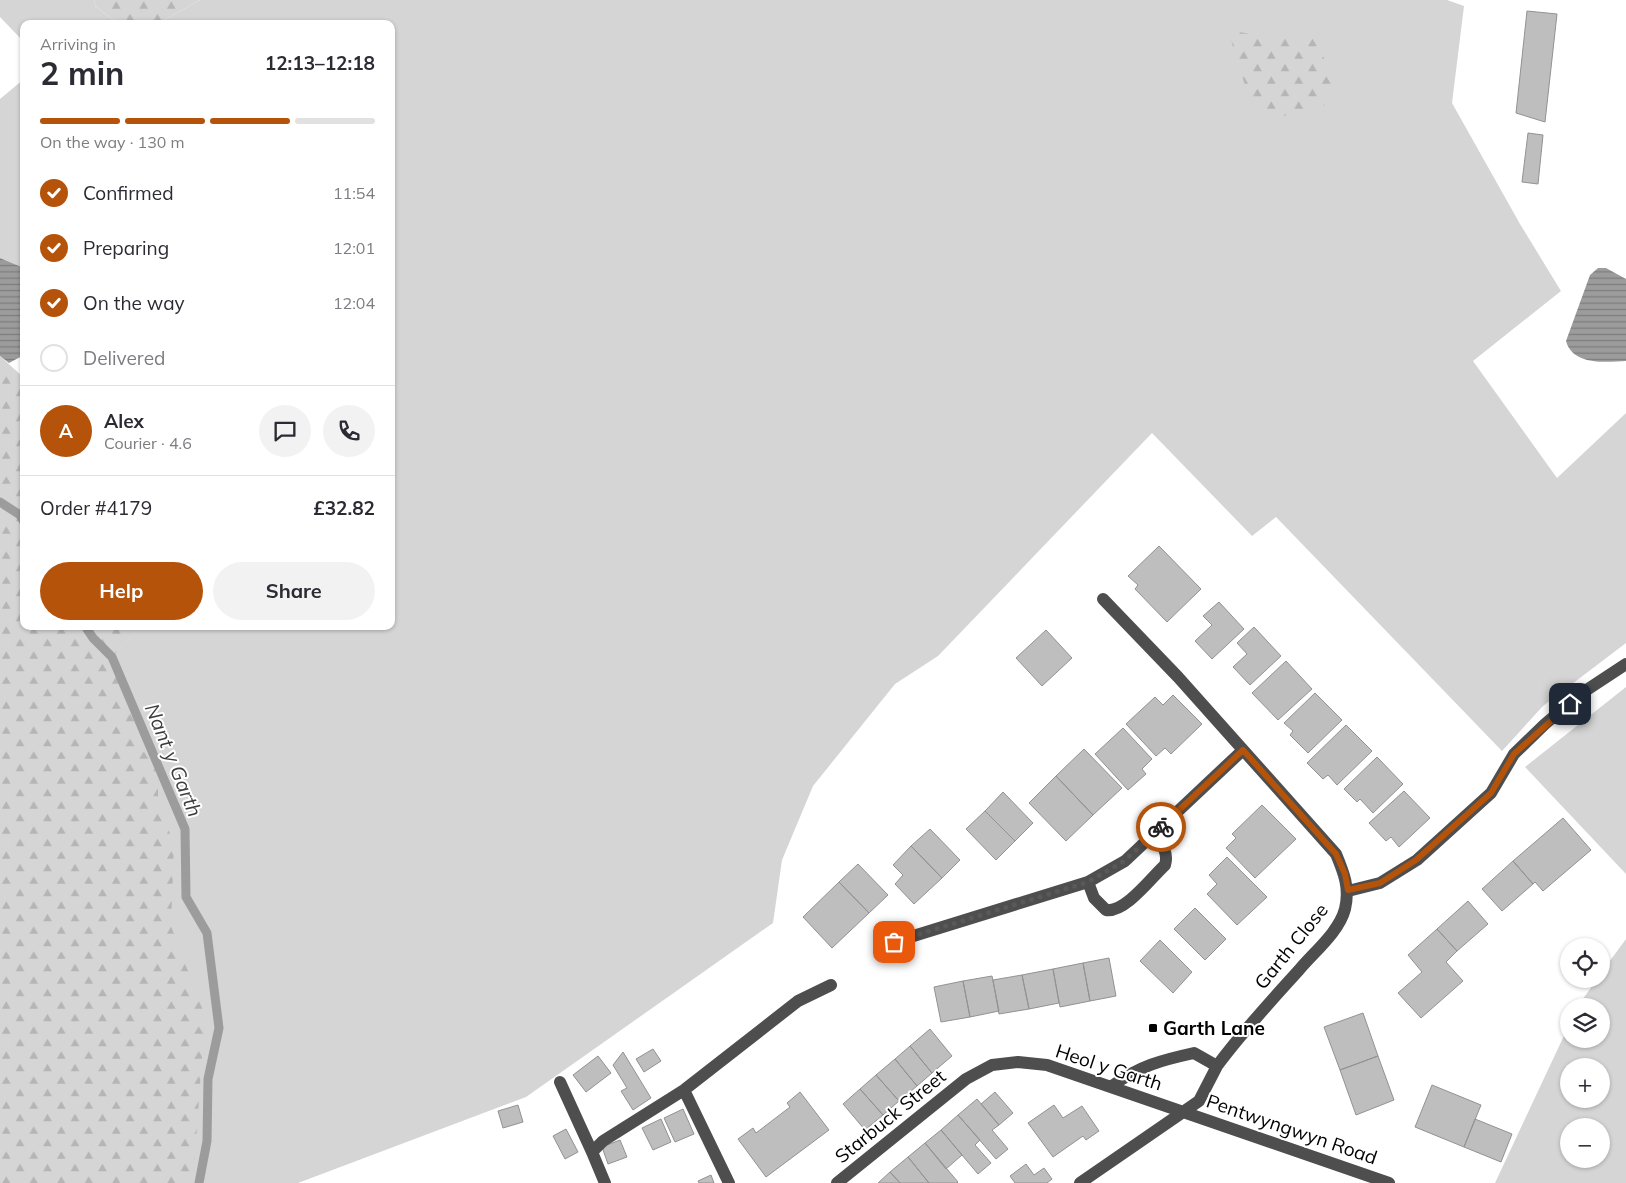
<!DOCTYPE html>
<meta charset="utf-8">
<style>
:root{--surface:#fff;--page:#f2f2f3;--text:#2b2b33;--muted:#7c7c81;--line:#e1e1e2;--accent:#b45309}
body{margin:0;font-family:Mulish,sans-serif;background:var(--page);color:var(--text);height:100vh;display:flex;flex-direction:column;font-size:19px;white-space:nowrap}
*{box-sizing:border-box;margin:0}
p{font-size:16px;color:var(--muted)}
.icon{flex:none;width:28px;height:28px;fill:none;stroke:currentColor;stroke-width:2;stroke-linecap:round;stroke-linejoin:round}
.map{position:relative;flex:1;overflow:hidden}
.panel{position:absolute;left:20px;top:20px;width:375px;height:610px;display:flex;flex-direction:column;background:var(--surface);border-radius:10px;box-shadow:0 1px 4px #0004}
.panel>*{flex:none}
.controls{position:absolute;left:1560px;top:938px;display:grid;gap:10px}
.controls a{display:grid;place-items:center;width:50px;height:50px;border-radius:50%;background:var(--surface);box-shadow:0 1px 4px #0004;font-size:25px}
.pin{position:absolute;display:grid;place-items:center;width:42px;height:42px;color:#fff;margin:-21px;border-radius:10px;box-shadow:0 2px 8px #0006}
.courier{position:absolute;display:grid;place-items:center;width:50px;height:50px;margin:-25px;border:4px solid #b45309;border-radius:50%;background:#fff;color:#222;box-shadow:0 1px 6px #0007}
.summary em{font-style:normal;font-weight:700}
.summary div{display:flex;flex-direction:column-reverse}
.summary{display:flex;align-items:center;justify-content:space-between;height:85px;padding:0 20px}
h1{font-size:32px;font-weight:700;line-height:38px}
.bar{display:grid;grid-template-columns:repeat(4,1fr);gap:8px 5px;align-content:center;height:60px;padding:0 20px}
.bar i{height:6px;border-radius:4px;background:var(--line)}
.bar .on{background:var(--accent)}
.bar p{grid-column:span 4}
.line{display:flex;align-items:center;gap:12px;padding:0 20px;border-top:1px solid var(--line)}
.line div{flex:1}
.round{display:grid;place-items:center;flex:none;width:52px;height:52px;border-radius:26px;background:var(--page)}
ol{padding:0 20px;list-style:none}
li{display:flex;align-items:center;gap:15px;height:55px}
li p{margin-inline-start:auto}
li .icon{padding:5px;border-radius:50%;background:var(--accent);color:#fff;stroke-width:4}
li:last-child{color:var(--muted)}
li i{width:28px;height:28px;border:2px solid var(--line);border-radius:50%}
.action{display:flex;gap:10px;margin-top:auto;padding:10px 20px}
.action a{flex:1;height:58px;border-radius:30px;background:var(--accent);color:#fff;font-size:20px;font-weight:700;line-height:58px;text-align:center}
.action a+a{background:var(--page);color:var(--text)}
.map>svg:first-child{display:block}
.green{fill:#d5d5d5;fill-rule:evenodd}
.forest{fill:url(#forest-firs)}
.water{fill:url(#water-rules)}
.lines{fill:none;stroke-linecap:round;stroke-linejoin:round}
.stream{stroke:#9c9c9c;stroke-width:9}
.building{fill:#bebebe;stroke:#929292}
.minor{stroke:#4e4e4e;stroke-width:12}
.done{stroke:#595959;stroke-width:5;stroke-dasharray:0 9}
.route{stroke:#b45309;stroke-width:6}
.poi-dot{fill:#000;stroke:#fff;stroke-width:2}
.labels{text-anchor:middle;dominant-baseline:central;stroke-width:4;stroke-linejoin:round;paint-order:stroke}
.street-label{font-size:19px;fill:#000;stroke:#fff}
.poi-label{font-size:19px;font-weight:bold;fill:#000;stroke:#fff;text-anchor:start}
.water-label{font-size:20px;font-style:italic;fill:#3d3d3d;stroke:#fff}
</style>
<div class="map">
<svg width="1626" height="1183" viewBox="0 0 1626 1183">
<defs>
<pattern id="forest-firs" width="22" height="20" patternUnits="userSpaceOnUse" patternTransform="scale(1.25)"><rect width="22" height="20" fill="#d5d5d5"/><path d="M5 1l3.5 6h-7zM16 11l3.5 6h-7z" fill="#b5b5b5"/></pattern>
<pattern id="water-rules" width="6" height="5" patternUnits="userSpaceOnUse" patternTransform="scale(1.25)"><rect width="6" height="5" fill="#9c9c9c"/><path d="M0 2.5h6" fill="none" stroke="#7d7d7d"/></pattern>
</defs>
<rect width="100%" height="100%" fill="#fff"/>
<path class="green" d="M 0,0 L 94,0 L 96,7 L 119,24 L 24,24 L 24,42 L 0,17 Z
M 200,0 L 1447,0 L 1464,6 L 1452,103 L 1520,224 L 1561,291 L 1473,361 L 1557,478 L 1626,413 L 1626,643 L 1543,706 L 1502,751 L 1276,517 L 1252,536 L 1152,433 L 938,656 L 895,684 L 813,786 L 782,860 L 773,923 L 526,1097 L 298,1183 L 0,1183 L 0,502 L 24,626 L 112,656 L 141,626 L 391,626 L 391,24 L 157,24 Z
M 24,79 L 24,268 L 0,258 L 0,99 Z
M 1626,687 L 1626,874 L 1525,767 Z
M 1626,939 L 1626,1183 L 1495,1183 L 1569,1025 L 1569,1039 L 1601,1039 L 1601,1006 L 1578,1006 L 1597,979 L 1601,979 L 1601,973 ZM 1569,1066 L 1601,1066 L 1601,1099 L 1569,1099 ZM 1569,1126 L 1601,1126 L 1601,1159 L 1569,1159 Z"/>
<path class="forest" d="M 94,0 L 200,0 L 157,24 L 119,24 L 96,7 Z
M 1229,30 L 1271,38 L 1314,39 L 1334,77 L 1324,106 C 1306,117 1287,117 1267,114 L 1247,91 L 1234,52 Z
M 0,356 L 24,378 L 24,626 L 141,626 L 112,657 L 158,767 L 158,803 L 174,844 L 171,926 L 205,1016 L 193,1183 L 0,1183 Z"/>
<path class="water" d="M 0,258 L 24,268 L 24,355 L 9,363 L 0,356 Z
M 1598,268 L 1606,268 L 1626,279 L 1626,361 C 1606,362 1573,366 1566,341 L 1590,275 Z"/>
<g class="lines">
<path class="stream" d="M 0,502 L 20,515 L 24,522
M 85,626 L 93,638 L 112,657 L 185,829 L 186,897 L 207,933 L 219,1028 L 208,1079 L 207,1141 L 199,1183"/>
</g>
<path class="building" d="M 1527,11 L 1557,14 L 1545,122 L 1516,113 Z
M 1528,133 L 1543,135 L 1538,184 L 1522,182 Z
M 1159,546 L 1201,589 L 1167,622 L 1135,589 L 1138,585 L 1128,576 Z
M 1219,602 L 1244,629 L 1212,659 L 1195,641 L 1212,625 L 1203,616 Z
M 1254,627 L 1281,656 L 1250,685 L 1233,667 L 1247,654 L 1237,643 Z
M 1046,630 L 1072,658 L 1042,686 L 1016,658 Z
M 1286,661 L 1312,689 L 1278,720 L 1252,693 Z
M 1315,693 L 1342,720 L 1308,753 L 1290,735 L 1293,731 L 1284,723 Z
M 1173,695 L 1202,724 L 1171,754 L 1165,748 L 1156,756 L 1126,724 L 1155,697 L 1163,705 Z
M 1346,725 L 1372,751 L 1337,785 L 1328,775 L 1323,779 L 1307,763 Z
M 1123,728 L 1152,759 L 1142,769 L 1146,774 L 1128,790 L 1095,754 Z
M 1084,749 L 1122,788 L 1093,815 L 1056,776 Z
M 1377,757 L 1403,784 L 1373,813 L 1360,799 L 1357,802 L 1344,789 Z
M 1056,776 L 1093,815 L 1066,841 L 1029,803 Z
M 1404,791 L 1430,818 L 1399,847 L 1391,837 L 1386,841 L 1369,823 Z
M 1003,792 L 1033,823 L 1015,841 L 985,811 Z
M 1262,805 L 1296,839 L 1255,878 L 1226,848 L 1236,838 L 1232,834 Z
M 985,811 L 1015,841 L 996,860 L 966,829 Z
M 1563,818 L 1591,850 L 1543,891 L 1535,882 L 1533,884 L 1513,861 Z
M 930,829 L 960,860 L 942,878 L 911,846 Z
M 911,846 L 942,878 L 914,904 L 895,884 L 903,875 L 893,865 Z
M 1227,857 L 1267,897 L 1237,925 L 1207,894 L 1217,884 L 1209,875 Z
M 1513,861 L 1533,884 L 1502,911 L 1482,889 Z
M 858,864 L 888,895 L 869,913 L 839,882 Z
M 839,882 L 869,913 L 832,948 L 803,917 Z
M 1468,901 L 1488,924 L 1457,951 L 1437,929 Z
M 1195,908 L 1226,939 L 1205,960 L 1174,929 Z
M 1437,929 L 1457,951 L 1446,962 L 1463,981 L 1421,1018 L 1398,993 L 1422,972 L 1408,955 Z
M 1160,940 L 1192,972 L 1173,993 L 1140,961 Z
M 1109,958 L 1116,996 L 1090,1001 L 1083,963 Z
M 1083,963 L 1090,1001 L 1060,1007 L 1053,969 Z
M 1053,969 L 1059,1003 L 1029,1009 L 1022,975 Z
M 1022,975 L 1029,1009 L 999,1014 L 993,980 Z
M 992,976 L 999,1011 L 970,1017 L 963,981 Z
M 963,981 L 970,1017 L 941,1022 L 934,987 Z
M 1363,1013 L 1378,1056 L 1340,1070 L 1324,1027 Z
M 930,1029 L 952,1056 L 932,1073 L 910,1046 Z
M 910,1046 L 932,1073 L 917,1086 L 895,1059 Z
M 653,1049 L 661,1061 L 644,1072 L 636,1059 Z
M 623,1052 L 651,1098 L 633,1110 L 621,1091 L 627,1088 L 613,1065 Z
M 598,1056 L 611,1073 L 586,1092 L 573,1075 Z
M 1378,1056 L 1394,1100 L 1356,1115 L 1340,1070 Z
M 895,1059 L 917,1086 L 899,1101 L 876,1075 Z
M 876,1075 L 899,1101 L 883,1115 L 860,1089 Z
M 1432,1085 L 1481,1105 L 1464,1147 L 1415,1127 Z
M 860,1089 L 883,1115 L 865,1130 L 843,1104 Z
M 800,1092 L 829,1130 L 766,1177 L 738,1139 L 753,1128 L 756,1133 L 790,1107 L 787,1103 Z
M 995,1092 L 1013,1113 L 999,1125 L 981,1104 Z
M 977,1099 L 999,1125 L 992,1130 L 1008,1149 L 996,1159 L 958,1115 Z
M 518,1105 L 523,1122 L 503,1128 L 498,1111 Z
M 1054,1105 L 1063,1118 L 1082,1106 L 1099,1131 L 1086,1140 L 1083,1136 L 1053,1157 L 1028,1123 Z
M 683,1109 L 694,1134 L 675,1142 L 664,1118 Z
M 958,1115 L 980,1140 L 975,1145 L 991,1163 L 978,1174 L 941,1130 Z
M 661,1119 L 671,1142 L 653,1150 L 642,1128 Z
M 1475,1119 L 1512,1134 L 1501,1162 L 1464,1147 Z
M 566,1129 L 578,1152 L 565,1159 L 553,1136 Z
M 941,1130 L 962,1155 L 946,1169 L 925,1143 Z
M 620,1140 L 627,1157 L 608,1164 L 602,1147 Z
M 925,1143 L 958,1182 L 957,1183 L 929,1183 L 908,1157 Z
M 908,1157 L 929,1183 L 900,1183 L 890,1172 Z
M 1026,1164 L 1034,1175 L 1044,1168 L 1052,1179 L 1047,1183 L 1015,1183 L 1010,1176 Z
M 890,1172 L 900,1183 L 878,1183 Z
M 711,1175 L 714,1183 L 699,1183 L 698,1181 Z"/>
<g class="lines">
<path class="minor" d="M 1103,599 L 1178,677 L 1336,854 C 1344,873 1350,888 1345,909 C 1339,932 1314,952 1299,970 C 1271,1001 1242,1032 1217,1066 L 1194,1053 C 1162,1060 1139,1066 1112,1086
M 1088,882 L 1094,898 L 1106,910 C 1125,913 1151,878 1165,865 C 1169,852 1161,844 1154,834
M 1348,891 L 1380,883 L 1417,860 L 1491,793 L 1514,754 L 1545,724 L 1582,693 L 1626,664
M 894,942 L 1088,882 L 1125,861 L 1243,750
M 560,1082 L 592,1152
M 684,1090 L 729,1183
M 605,1183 L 592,1152 L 603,1141 L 684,1090 L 798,1001 L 831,985
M 837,1183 L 966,1079 L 992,1065 L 1018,1062 L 1047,1065 L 1389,1183
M 1080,1183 L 1199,1101 L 1217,1066"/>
</g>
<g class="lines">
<path class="done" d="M 894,942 L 1088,882 L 1124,861 L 1161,827"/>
<path class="route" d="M 1161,827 L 1243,750 L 1336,854 L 1345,874 L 1348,890 L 1380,883 L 1416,860 L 1491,793 L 1514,754 L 1570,704"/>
</g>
<rect class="poi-dot" x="1148" y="1023" width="10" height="10" rx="2.5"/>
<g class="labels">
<g class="street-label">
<text transform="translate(1291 946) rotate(-51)">Garth Close</text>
<text transform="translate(1109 1067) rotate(18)">Heol y Garth</text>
<text transform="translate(890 1116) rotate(-39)">Starbuck Street</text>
<text transform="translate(1292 1129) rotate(19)">Pentwyngwyn Road</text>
</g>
<g class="poi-label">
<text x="1163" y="1028">Garth Lane</text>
</g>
<g class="water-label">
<text transform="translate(174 760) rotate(68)">Nant y Garth</text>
</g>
</g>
</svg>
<div class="controls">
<a><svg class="icon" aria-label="locate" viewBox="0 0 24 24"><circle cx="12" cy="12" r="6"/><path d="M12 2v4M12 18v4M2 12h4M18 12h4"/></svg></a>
<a><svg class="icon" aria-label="layers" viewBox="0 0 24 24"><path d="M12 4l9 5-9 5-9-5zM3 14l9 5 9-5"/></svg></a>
<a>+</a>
<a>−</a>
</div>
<div class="pin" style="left:894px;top:942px;background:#ea580c"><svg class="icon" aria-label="bag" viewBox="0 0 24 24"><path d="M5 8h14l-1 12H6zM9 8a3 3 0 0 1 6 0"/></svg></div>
<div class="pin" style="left:1570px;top:704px;background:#1f2937"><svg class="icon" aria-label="home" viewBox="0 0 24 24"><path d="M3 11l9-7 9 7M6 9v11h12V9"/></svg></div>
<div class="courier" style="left:1161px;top:827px"><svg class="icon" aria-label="bike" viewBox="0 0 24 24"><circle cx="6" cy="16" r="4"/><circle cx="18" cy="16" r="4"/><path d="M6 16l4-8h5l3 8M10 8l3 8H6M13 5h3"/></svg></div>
<section class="panel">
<div class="summary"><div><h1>2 min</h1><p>Arriving in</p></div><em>12:13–12:18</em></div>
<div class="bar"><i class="on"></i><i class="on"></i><i class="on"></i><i></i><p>On the way · 130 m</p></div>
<ol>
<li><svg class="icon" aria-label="check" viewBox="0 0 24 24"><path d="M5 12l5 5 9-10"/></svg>Confirmed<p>11:54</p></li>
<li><svg class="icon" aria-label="check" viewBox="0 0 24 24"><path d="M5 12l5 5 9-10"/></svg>Preparing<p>12:01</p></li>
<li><svg class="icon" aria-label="check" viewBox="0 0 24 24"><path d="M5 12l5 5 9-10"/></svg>On the way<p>12:04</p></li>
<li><i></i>Delivered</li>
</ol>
<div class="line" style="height:90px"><b class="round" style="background:var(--accent);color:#fff">A</b><div><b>Alex</b><p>Courier · 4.6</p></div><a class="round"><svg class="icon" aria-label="chat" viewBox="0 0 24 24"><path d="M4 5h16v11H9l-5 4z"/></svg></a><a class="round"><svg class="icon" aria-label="phone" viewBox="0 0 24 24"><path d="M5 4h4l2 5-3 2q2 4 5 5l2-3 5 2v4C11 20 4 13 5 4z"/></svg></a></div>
<div class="line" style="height:65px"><div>Order #4179</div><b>£32.82</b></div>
<div class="action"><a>Help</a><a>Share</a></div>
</section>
</div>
